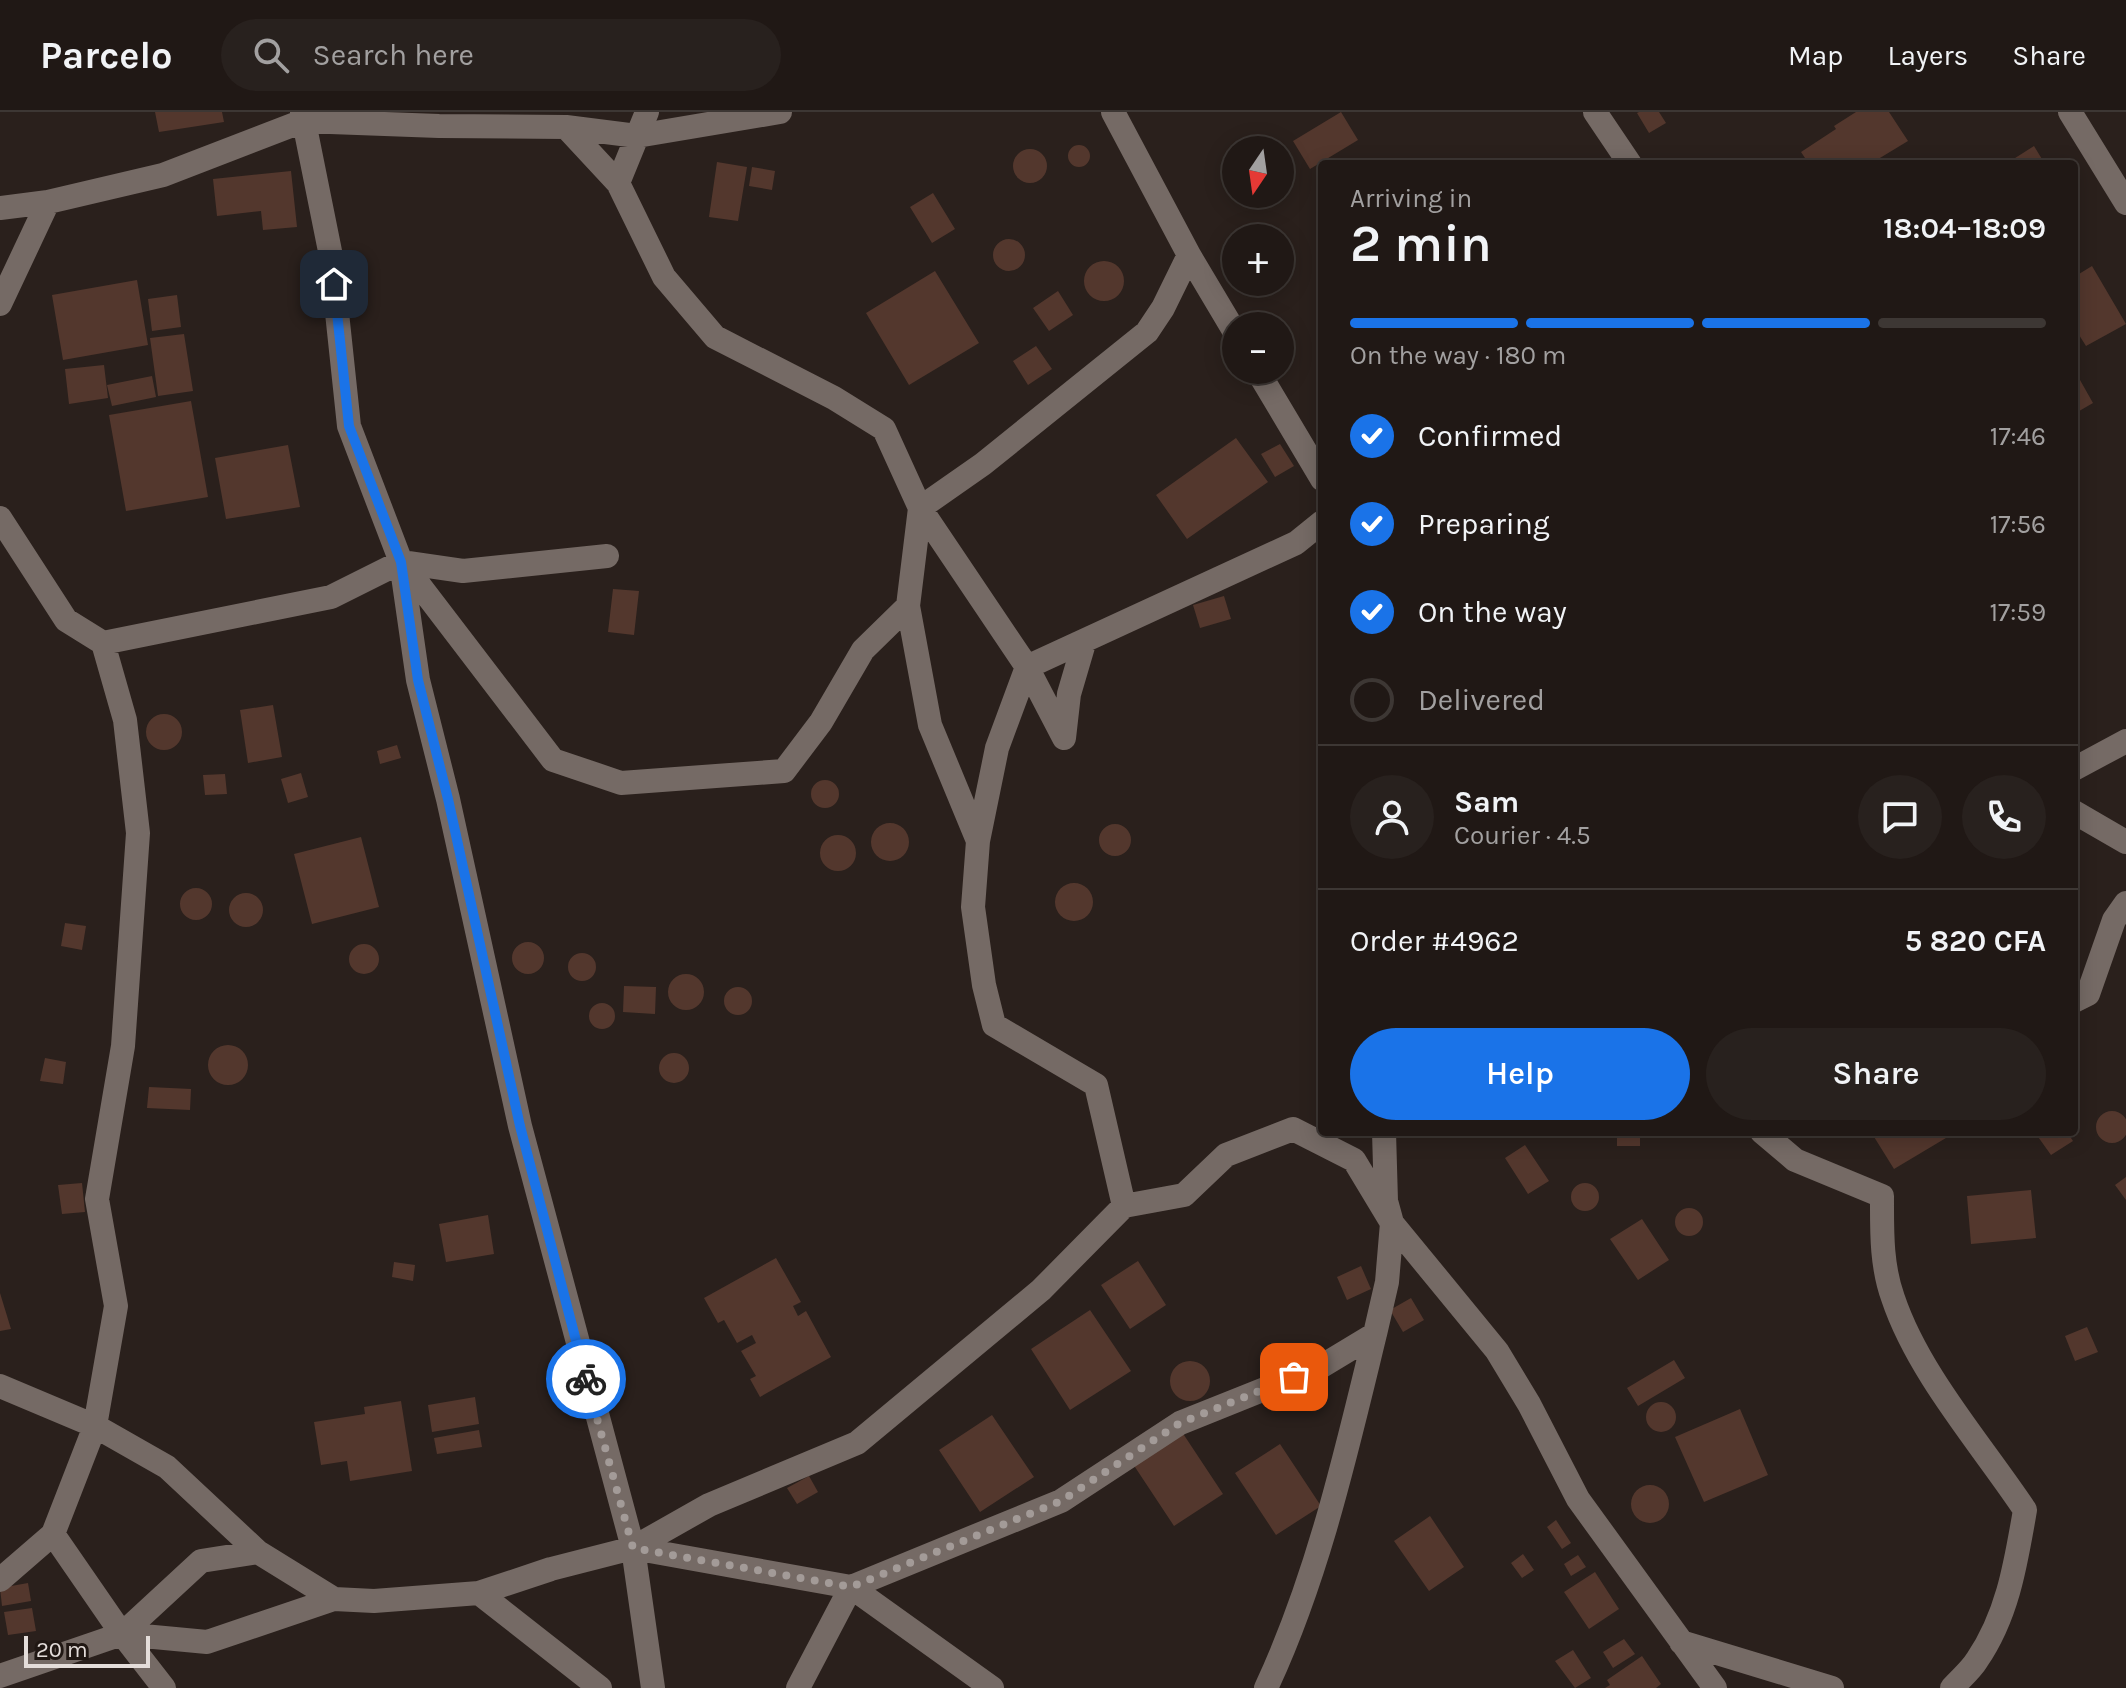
<!DOCTYPE html>
<meta charset="utf-8">
<style>
:root{--surface:#201815;--page:#28211e;--text:#f1f3f6;--muted:#a2a0a0;--line:#3d3734;--accent:#1a73e8}
body{margin:0;font-family:Karla,sans-serif;background:var(--page);color:var(--text);height:100vh;display:flex;flex-direction:column;font-size:30px;white-space:nowrap}
*{box-sizing:border-box;margin:0}
p{font-size:26px;color:var(--muted)}
.icon{flex:none;width:44px;height:44px;fill:none;stroke:currentColor;stroke-width:2;stroke-linecap:round;stroke-linejoin:round}
.map{position:relative;flex:1;overflow:hidden}
.side{position:absolute;left:1318px;top:48px;width:760px;height:976px;display:flex;flex-direction:column;background:var(--surface);border-radius:8px;box-shadow:0 4px 20px #0003,0 0 0 2px var(--line)}
.side>*{flex:none}
.needle{width:52px;rotate:193deg}
.fabs{position:absolute;left:1222px;top:24px;display:grid;gap:16px}
.fabs a{display:grid;place-items:center;width:72px;height:72px;border-radius:50%;background:var(--surface);box-shadow:0 4px 20px #0003,0 0 0 2px var(--line);font-size:40px}
.scale{position:absolute;left:24px;bottom:20px;width:126px;box-sizing:border-box;padding-left:8px;border:4px solid #e4ddda;border-top:0;font-size:22px;line-height:28px;white-space:nowrap;color:#e4ddda;-webkit-text-stroke:6px #201713;paint-order:stroke}
.pin{position:absolute;display:grid;place-items:center;width:68px;height:68px;color:#fff;margin:-34px;border-radius:16px;box-shadow:0 4px 12px #0006}
.courier{position:absolute;display:grid;place-items:center;width:80px;height:80px;margin:-40px;border:6px solid #1a73e8;border-radius:50%;background:#fff;color:#222;box-shadow:0 2px 10px #0007}
.head em{font-style:normal;font-weight:600}
.head div{display:flex;flex-direction:column-reverse}
.head{display:flex;align-items:center;justify-content:space-between;height:136px;padding:0 32px}
h1{font-size:52px;font-weight:600;line-height:60px}
.bar{display:grid;grid-template-columns:repeat(4,1fr);gap:12px 8px;align-content:center;height:96px;padding:0 32px}
.bar i{height:10px;border-radius:6px;background:var(--line)}
.bar .on{background:var(--accent)}
.bar p{grid-column:span 4}
.line{display:flex;align-items:center;gap:20px;padding:0 32px;border-top:2px solid var(--line)}
.line div{flex:1}
.round{display:grid;place-items:center;flex:none;width:84px;height:84px;border-radius:42px;background:var(--page)}
ol{padding:0 32px;list-style:none}
li{display:flex;align-items:center;gap:24px;height:88px}
li p{margin-inline-start:auto}
li .icon{padding:8px;border-radius:50%;background:var(--accent);color:#fff;stroke-width:4}
li:last-child{color:var(--muted)}
li i{width:44px;height:44px;border:4px solid var(--line);border-radius:50%}
.button{display:flex;gap:16px;margin-top:auto;padding:16px 32px}
.button a{flex:1;height:92px;border-radius:48px;background:var(--accent);color:#fff;font-size:32px;font-weight:600;line-height:92px;text-align:center}
.button a+a{background:var(--page);color:var(--text)}
header{display:flex;align-items:center;gap:48px;box-sizing:border-box;height:112px;padding:0 40px;background:var(--surface);border-bottom:2px solid var(--line)}
header strong{font-size:38px}
nav{display:flex;gap:44px;margin-inline-start:auto;font-size:28px}
.search{width:560px;height:72px;background:var(--page);display:flex;align-items:center;gap:20px;box-sizing:border-box;padding:0 28px;border-radius:44px;color:var(--muted);font-size:30px}
.map>svg:first-child{display:block}
.building{fill:#53372d}
.lines{fill:none;stroke-linecap:round;stroke-linejoin:round}
.street{stroke:#756a65;stroke-width:24}
.done{stroke:#a39b98;stroke-width:8;stroke-dasharray:0 14.4}
.route{stroke:#1a73e8;stroke-width:10}
</style>
<header>
<strong>Parcelo</strong>
<div class="search"><svg class="icon" aria-label="search" viewBox="0 0 24 24"><circle cx="10" cy="10" r="6"/><path d="M15 15l6 6"/></svg>Search here</div>
<nav><a>Map</a><a>Layers</a><a>Share</a></nav>
</header>
<div class="map">
<svg width="2126" height="1576" viewBox="0 0 2126 1576">
<rect width="100%" height="100%" fill="#2a201c"/>
<path class="building" d="M 155,0 L 222,0 L 224,10 L 159,20 Z
M 1341,0 L 1358,28 L 1310,57 L 1293,29 Z
M 1639,0 L 1659,0 L 1666,11 L 1649,21 L 1637,1 Z
M 1856,0 L 1889,0 L 1908,29 L 1870,52 L 1809,52 L 1801,40 L 1836,17 L 1834,14 Z
M1068 44a11 11 0 1 1 22 0a11 11 0 1 1-22 0Z
M 2034,34 L 2045,52 L 2015,52 L 2012,48 Z
M1013 54a17 17 0 1 1 34 0a17 17 0 1 1-34 0Z
M 717,50 L 747,55 L 738,109 L 709,105 Z
M 752,55 L 775,59 L 772,78 L 749,74 Z
M 291,59 L 297,115 L 263,118 L 261,99 L 217,104 L 213,67 Z
M 933,81 L 955,117 L 932,131 L 910,95 Z
M993 143a16 16 0 1 1 32 0a16 16 0 1 1-32 0Z
M1084 169a20 20 0 1 1 40 0a20 20 0 1 1-40 0Z
M 2092,154 L 2126,212 L 2086,234 L 2074,215 L 2074,165 Z
M 935,159 L 979,231 L 909,273 L 866,201 Z
M 137,168 L 148,233 L 63,248 L 52,183 Z
M 1058,179 L 1073,203 L 1049,219 L 1033,196 Z
M 177,183 L 181,215 L 152,219 L 148,187 Z
M 184,222 L 193,279 L 158,284 L 150,226 Z
M 1036,234 L 1052,257 L 1028,273 L 1013,249 Z
M 104,253 L 108,286 L 69,292 L 65,257 Z
M 152,264 L 156,285 L 112,294 L 107,273 Z
M 2080,268 L 2093,291 L 2074,302 L 2074,271 Z
M 191,289 L 208,385 L 126,399 L 109,303 Z
M 1236,326 L 1268,370 L 1187,427 L 1156,383 Z
M 1280,332 L 1294,354 L 1275,365 L 1261,342 Z
M 288,333 L 300,395 L 226,407 L 215,346 Z
M 613,477 L 639,479 L 634,523 L 608,520 Z
M 1224,484 L 1231,507 L 1200,516 L 1193,493 Z
M 273,593 L 282,645 L 248,651 L 240,598 Z
M146 620a18 18 0 1 1 36 0a18 18 0 1 1-36 0Z
M 397,633 L 401,646 L 380,652 L 377,639 Z
M 301,661 L 308,685 L 288,691 L 281,667 Z
M 225,662 L 227,682 L 205,683 L 203,663 Z
M811 682a14 14 0 1 1 28 0a14 14 0 1 1-28 0Z
M871 730a19 19 0 1 1 38 0a19 19 0 1 1-38 0Z
M1099 728a16 16 0 1 1 32 0a16 16 0 1 1-32 0Z
M820 741a18 18 0 1 1 36 0a18 18 0 1 1-36 0Z
M 361,725 L 379,795 L 312,812 L 294,742 Z
M1055 790a19 19 0 1 1 38 0a19 19 0 1 1-38 0Z
M180 792a16 16 0 1 1 32 0a16 16 0 1 1-32 0Z
M229 798a17 17 0 1 1 34 0a17 17 0 1 1-34 0Z
M 65,811 L 86,814 L 82,838 L 61,834 Z
M512 846a16 16 0 1 1 32 0a16 16 0 1 1-32 0Z
M349 847a15 15 0 1 1 30 0a15 15 0 1 1-30 0Z
M568 855a14 14 0 1 1 28 0a14 14 0 1 1-28 0Z
M668 880a18 18 0 1 1 36 0a18 18 0 1 1-36 0Z
M 624,874 L 656,875 L 655,902 L 623,900 Z
M724 889a14 14 0 1 1 28 0a14 14 0 1 1-28 0Z
M589 904a13 13 0 1 1 26 0a13 13 0 1 1-26 0Z
M208 953a20 20 0 1 1 40 0a20 20 0 1 1-40 0Z
M659 956a15 15 0 1 1 30 0a15 15 0 1 1-30 0Z
M 45,946 L 66,950 L 63,972 L 40,969 Z
M 149,975 L 191,977 L 190,998 L 147,996 Z
M2096 1015a16 16 0 1 1 32 0a16 16 0 1 1-32 0Z
M 1617,1020 L 1640,1020 L 1640,1034 L 1617,1034 Z
M 1871,1020 L 1956,1020 L 1894,1057 Z
M 2039,1020 L 2067,1020 L 2073,1029 L 2051,1043 L 2036,1022 Z
M 1525,1033 L 1549,1069 L 1528,1082 L 1505,1046 Z
M 2126,1065 L 2126,1088 L 2115,1073 Z
M1571 1085a14 14 0 1 1 28 0a14 14 0 1 1-28 0Z
M 82,1071 L 85,1100 L 62,1102 L 58,1073 Z
M 2031,1078 L 2036,1126 L 1971,1132 L 1967,1084 Z
M1675 1110a14 14 0 1 1 28 0a14 14 0 1 1-28 0Z
M 488,1103 L 494,1142 L 446,1150 L 439,1112 Z
M 1642,1107 L 1669,1148 L 1638,1168 L 1610,1127 Z
M 776,1146 L 801,1190 L 793,1194 L 798,1204 L 806,1199 L 831,1245 L 760,1285 L 750,1267 L 756,1264 L 741,1239 L 756,1231 L 752,1223 L 737,1231 L 724,1208 L 718,1211 L 704,1186 Z
M 1138,1149 L 1166,1193 L 1130,1217 L 1101,1173 Z
M 394,1150 L 415,1153 L 413,1169 L 392,1165 Z
M 1361,1154 L 1371,1177 L 1347,1188 L 1337,1165 Z
M 0,1181 L 11,1217 L 0,1219 Z
M 1411,1186 L 1424,1208 L 1403,1220 L 1390,1198 Z
M 1090,1198 L 1131,1259 L 1070,1298 L 1031,1237 Z
M 2087,1215 L 2098,1240 L 2075,1249 L 2065,1224 Z
M 1674,1248 L 1685,1266 L 1638,1294 L 1627,1276 Z
M1170 1269a20 20 0 1 1 40 0a20 20 0 1 1-40 0Z
M 475,1285 L 479,1312 L 432,1320 L 428,1293 Z
M 401,1289 L 412,1359 L 350,1369 L 347,1349 L 321,1353 L 314,1310 L 365,1302 L 364,1295 Z
M1646 1305a15 15 0 1 1 30 0a15 15 0 1 1-30 0Z
M 1740,1297 L 1768,1363 L 1704,1390 L 1675,1325 Z
M 992,1303 L 1034,1365 L 980,1400 L 939,1338 Z
M 1180,1317 L 1223,1382 L 1174,1414 L 1131,1349 Z
M 479,1318 L 482,1335 L 437,1342 L 434,1326 Z
M 1280,1332 L 1321,1394 L 1276,1423 L 1235,1361 Z
M 809,1364 L 818,1380 L 797,1392 L 787,1376 Z
M1631 1392a19 19 0 1 1 38 0a19 19 0 1 1-38 0Z
M 1430,1404 L 1464,1455 L 1429,1479 L 1394,1429 Z
M 1556,1408 L 1571,1431 L 1562,1437 L 1547,1415 Z
M 1523,1442 L 1534,1458 L 1522,1466 L 1511,1451 Z
M 1578,1443 L 1586,1455 L 1571,1464 L 1564,1452 Z
M 1595,1460 L 1619,1497 L 1589,1517 L 1564,1480 Z
M 28,1471 L 31,1489 L 2,1494 L 0,1476 Z
M 32,1496 L 36,1519 L 8,1523 L 4,1500 Z
M 1624,1527 L 1635,1542 L 1613,1556 L 1603,1540 Z
M 1573,1538 L 1591,1566 L 1575,1576 L 1555,1549 Z
M 1642,1544 L 1661,1572 L 1656,1576 L 1605,1576 L 1610,1573 L 1607,1568 Z"/>
<g class="lines">
<path class="street" d="M 302,0 L 331,144 L 349,314 L 401,450 L 418,568 L 448,687 L 520,1014 L 633,1436 L 653,1576
M 1595,0 L 1630,52
M 2070,0 L 2126,91
M 566,15 L 618,71 L 664,165 L 715,225 L 834,286 L 884,317 L 920,396 L 1027,555 L 1064,626 L 1069,582 L 1084,531
M 618,71 L 647,0
M 0,96 L 48,90 L 163,63 L 303,9 L 439,14 L 566,15 L 637,24 L 780,0
M 1189,143 L 1236,222
M 0,192 L 48,90
M 1257,258 L 1322,367
M 0,406 L 66,508 L 103,531 L 331,485 L 401,450 L 463,459 L 607,444
M 404,453 L 553,648 L 621,671 L 784,659 L 821,610 L 863,538 L 908,494 L 920,396 L 983,352 L 1147,220 L 1163,196 L 1189,143 L 1113,0
M 103,531 L 125,608 L 138,721 L 123,934 L 97,1087 L 116,1194 L 95,1314 L 53,1422 L 122,1522 L 164,1576
M 2074,657 L 2126,629
M 2074,700 L 2126,730
M 978,729 L 997,636 L 1027,555 L 1296,431 L 1322,410
M 2074,889 L 2088,882 L 2114,808 L 2126,791
M 1762,1020 L 1795,1048 L 1882,1084 C 1882,1118 1881,1153 1893,1186 C 1918,1261 1981,1332 2025,1398 C 2016,1450 2008,1503 1977,1548 C 1971,1558 1960,1567 1952,1576
M 1124,1094 L 1184,1083 L 1226,1043 L 1293,1017 L 1354,1048 L 1392,1111 L 1497,1239 L 1529,1292 L 1578,1387 L 1715,1576
M 0,1274 L 95,1314 L 167,1355 L 258,1440 L 334,1487 L 374,1489 L 479,1481 L 551,1457 L 633,1436 L 851,1475 L 992,1576
M 633,1436 L 709,1393 L 857,1331 L 1041,1178 L 1124,1094 L 1096,973 L 994,913 L 984,873 L 973,795 L 978,729 L 930,613 L 908,494
M 0,1468 L 53,1422
M 479,1481 L 600,1576
M 122,1522 L 207,1530 L 334,1487
M 1681,1530 L 1832,1576
M 0,1564 L 122,1522 L 201,1449 L 258,1440
M 798,1576 L 851,1475 L 1061,1389 L 1180,1311 L 1322,1254 L 1375,1222 L 1387,1170 L 1392,1111 L 1386,1089 L 1384,1020
M 1266,1576 C 1318,1465 1346,1341 1375,1222"/>
</g>
<g class="lines">
<path class="done" d="M 586,1267 L 633,1436 L 851,1475 L 1061,1389 L 1180,1311 L 1294,1265"/>
<path class="route" d="M 334,172 L 349,314 L 401,450 L 418,568 L 448,687 L 520,1014 L 586,1267"/>
</g>
</svg>
<div class="fabs">
<a><svg class="needle" viewBox="-14 -14 28 28"><path d="M0-13l5 13h-10z" fill="#e53935"/><path d="M0 13l5-13h-10z" fill="#a2a0a0"/></svg></a>
<a>+</a>
<a>−</a>
</div>
<div class="scale">20 m</div>
<div class="pin" style="left:1294px;top:1265px;background:#ea580c"><svg class="icon" aria-label="bag" viewBox="0 0 24 24"><path d="M5 8h14l-1 12H6zM9 8a3 3 0 0 1 6 0"/></svg></div>
<div class="pin" style="left:334px;top:172px;background:#1f2937"><svg class="icon" aria-label="home" viewBox="0 0 24 24"><path d="M3 11l9-7 9 7M6 9v11h12V9"/></svg></div>
<div class="courier" style="left:586px;top:1267px"><svg class="icon" aria-label="bike" viewBox="0 0 24 24"><circle cx="6" cy="16" r="4"/><circle cx="18" cy="16" r="4"/><path d="M6 16l4-8h5l3 8M10 8l3 8H6M13 5h3"/></svg></div>
<section class="side">
<div class="head"><div><h1>2 min</h1><p>Arriving in</p></div><em>18:04–18:09</em></div>
<div class="bar"><i class="on"></i><i class="on"></i><i class="on"></i><i></i><p>On the way · 180 m</p></div>
<ol>
<li><svg class="icon" aria-label="check" viewBox="0 0 24 24"><path d="M5 12l5 5 9-10"/></svg>Confirmed<p>17:46</p></li>
<li><svg class="icon" aria-label="check" viewBox="0 0 24 24"><path d="M5 12l5 5 9-10"/></svg>Preparing<p>17:56</p></li>
<li><svg class="icon" aria-label="check" viewBox="0 0 24 24"><path d="M5 12l5 5 9-10"/></svg>On the way<p>17:59</p></li>
<li><i></i>Delivered</li>
</ol>
<div class="line" style="height:144px"><a class="round"><svg class="icon" aria-label="person" viewBox="0 0 24 24"><circle cx="12" cy="8" r="4"/><path d="M4 21q1-7 8-7t8 7"/></svg></a><div><b>Sam</b><p>Courier · 4.5</p></div><a class="round"><svg class="icon" aria-label="chat" viewBox="0 0 24 24"><path d="M4 5h16v11H9l-5 4z"/></svg></a><a class="round"><svg class="icon" aria-label="phone" viewBox="0 0 24 24"><path d="M5 4h4l2 5-3 2q2 4 5 5l2-3 5 2v4C11 20 4 13 5 4z"/></svg></a></div>
<div class="line" style="height:104px"><div>Order #4962</div><b>5 820 CFA</b></div>
<div class="button"><a>Help</a><a>Share</a></div>
</section>
</div>
